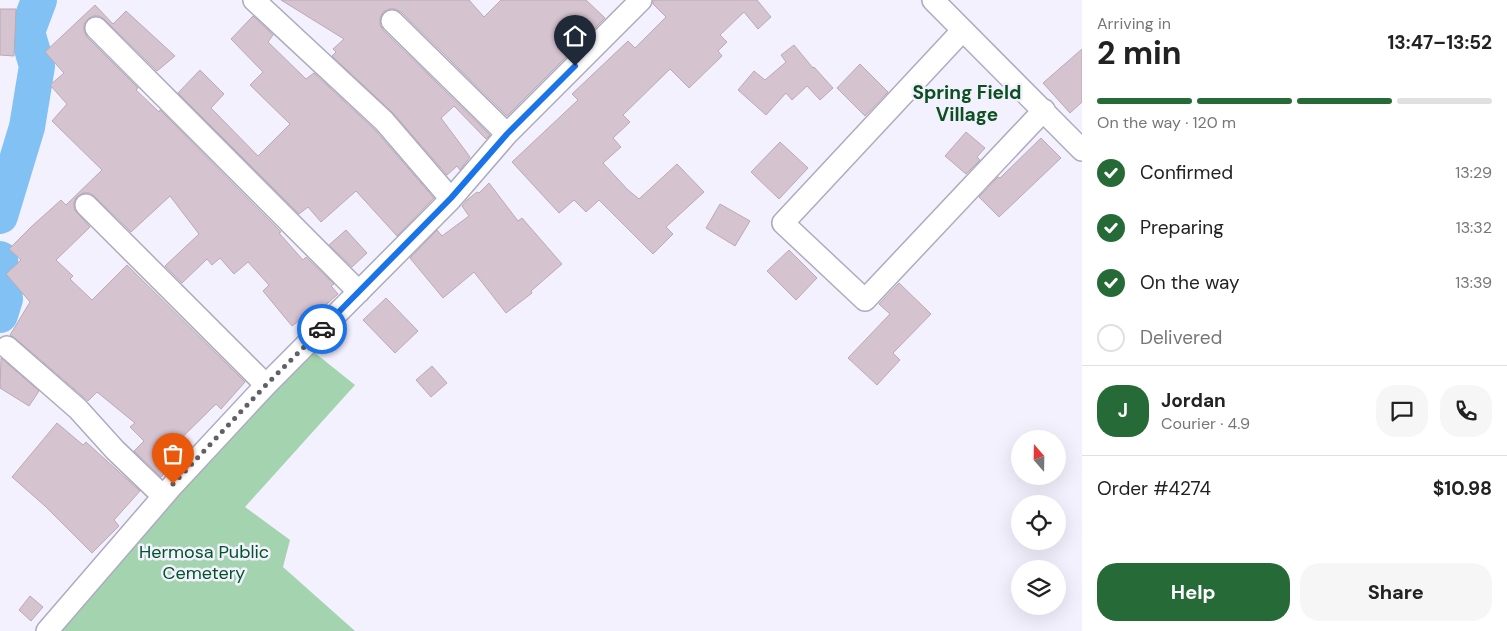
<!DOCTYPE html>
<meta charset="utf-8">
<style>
:root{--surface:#fff;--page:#f6f6f6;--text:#222;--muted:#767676;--line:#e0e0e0;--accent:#266b37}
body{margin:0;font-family:"DM Sans",sans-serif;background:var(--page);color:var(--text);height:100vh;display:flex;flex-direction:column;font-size:19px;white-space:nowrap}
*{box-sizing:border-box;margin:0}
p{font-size:16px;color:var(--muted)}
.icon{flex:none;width:28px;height:28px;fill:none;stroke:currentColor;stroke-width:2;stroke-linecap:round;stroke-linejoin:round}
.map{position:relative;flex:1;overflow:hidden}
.drawer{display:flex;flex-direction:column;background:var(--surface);width:425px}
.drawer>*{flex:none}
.needle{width:32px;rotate:340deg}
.buttons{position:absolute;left:1011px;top:430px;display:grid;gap:10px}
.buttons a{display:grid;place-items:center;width:55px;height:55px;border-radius:50%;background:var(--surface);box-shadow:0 5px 20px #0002;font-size:25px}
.pin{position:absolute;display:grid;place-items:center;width:42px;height:42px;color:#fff;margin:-51px -21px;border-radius:50% 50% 50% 0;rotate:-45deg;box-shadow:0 0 5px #0007}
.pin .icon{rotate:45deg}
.courier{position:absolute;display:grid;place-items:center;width:50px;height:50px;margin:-25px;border:4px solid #1a73e8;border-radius:50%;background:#fff;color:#222;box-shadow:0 1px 6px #0007}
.summary em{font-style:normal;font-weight:700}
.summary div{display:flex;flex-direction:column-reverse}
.summary{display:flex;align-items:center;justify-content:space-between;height:85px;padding:0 15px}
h1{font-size:32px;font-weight:700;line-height:38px}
.bar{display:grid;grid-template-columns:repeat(4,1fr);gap:8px 5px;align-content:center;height:60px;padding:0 15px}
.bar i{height:6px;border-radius:4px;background:var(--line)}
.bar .current{background:var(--accent)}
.bar p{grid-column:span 4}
.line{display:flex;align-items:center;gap:12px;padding:0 15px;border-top:1px solid var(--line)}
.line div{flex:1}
.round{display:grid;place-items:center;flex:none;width:52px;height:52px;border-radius:20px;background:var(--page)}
ol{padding:0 15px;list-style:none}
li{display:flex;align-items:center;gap:15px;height:55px}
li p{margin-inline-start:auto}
li .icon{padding:5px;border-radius:50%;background:var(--accent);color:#fff;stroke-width:4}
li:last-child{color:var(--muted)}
li i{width:28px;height:28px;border:2px solid var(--line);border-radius:50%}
.button{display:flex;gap:10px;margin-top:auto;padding:10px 15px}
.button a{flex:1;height:58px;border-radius:20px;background:var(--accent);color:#fff;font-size:20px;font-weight:700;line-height:58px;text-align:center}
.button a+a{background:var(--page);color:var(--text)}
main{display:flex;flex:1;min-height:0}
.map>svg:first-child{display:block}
.green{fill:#a3d4af}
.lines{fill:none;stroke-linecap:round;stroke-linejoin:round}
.river{stroke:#81c1f3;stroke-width:36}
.building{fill:#d6c3d0;stroke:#bba9b5}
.minor-casing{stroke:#aeabbe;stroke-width:24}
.minor{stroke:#fff;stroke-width:21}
.done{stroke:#615f68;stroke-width:5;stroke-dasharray:0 9}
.route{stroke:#1a73e8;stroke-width:6}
.labels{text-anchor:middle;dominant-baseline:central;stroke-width:5;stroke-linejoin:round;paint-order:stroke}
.park-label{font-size:18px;fill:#015428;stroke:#f3f1fd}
.neighbourhood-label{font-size:19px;font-weight:bold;fill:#0c5021;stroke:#f3f1fd}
</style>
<main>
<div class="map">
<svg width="1082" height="631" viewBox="0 0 1082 631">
<rect width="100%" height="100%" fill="#f3f1fd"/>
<path class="green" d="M 310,349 L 355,385 L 245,507 L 290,540 L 283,567 L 355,631 L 54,631 Z"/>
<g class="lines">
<path class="river" d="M 0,216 L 27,127 L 37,66 L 27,32 L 39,0
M 0,259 L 5,299 L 0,315"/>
</g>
<path class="building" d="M 281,0 L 469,0 L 484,17 L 501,0 L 586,0 L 605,18 L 507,116 L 401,12 L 395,9 L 389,9 L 383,12 L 380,18 L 380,25 L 383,30 L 490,135 L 486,139 L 454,106 L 441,118 L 470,157 L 460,170 L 457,166 L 447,175 L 393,113 L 332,56 L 336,52 L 333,49 L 344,39 Z
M 653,0 L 757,0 L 771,17 L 758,29 L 744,12 L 720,35 L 727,42 L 718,51 L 722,56 L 689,88 L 670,69 L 623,115 L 630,122 L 613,138 L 621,147 L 603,163 L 628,190 L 639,199 L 677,164 L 704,192 L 666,227 L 673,234 L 653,254 L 599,200 L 586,212 L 574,200 L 559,213 L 512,162 L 578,100 L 572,94 L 628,41 L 635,48 L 666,17 L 653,4 Z
M 95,5 L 113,24 L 126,11 L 175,56 L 157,71 L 104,19 L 99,16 L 93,16 L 88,19 L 84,24 L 84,31 L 87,37 L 138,88 L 136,90 L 159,112 L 160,110 L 281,232 L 279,233 L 303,260 L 306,257 L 334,284 L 331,286 L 338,294 L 319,311 L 316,307 L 292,326 L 263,291 L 269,285 L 248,262 L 234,274 L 220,258 L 212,265 L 207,259 L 182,283 L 165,266 L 199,234 L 170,196 L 131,232 L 94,196 L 90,193 L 83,193 L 77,197 L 74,202 L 74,209 L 90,227 L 56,260 L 73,276 L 70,279 L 92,300 L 127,265 L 245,382 L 221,409 L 216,404 L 158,461 L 168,470 L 161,477 L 134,451 L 144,441 L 130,427 L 135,423 L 97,392 L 88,401 L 15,338 L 10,335 L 30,302 L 6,274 L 21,260 L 9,249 L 31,227 L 61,200 L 66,205 L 102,170 L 52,121 L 67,104 L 50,85 L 64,73 L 45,52 Z
M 0,9 L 16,9 L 14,56 L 0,55 Z
M 253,16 L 273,35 L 268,42 L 306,79 L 314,73 L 375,130 L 434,198 L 397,236 L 356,191 L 321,222 L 308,207 L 299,214 L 178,93 L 200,70 L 224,94 L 211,108 L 258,156 L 290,124 L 250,85 L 263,72 L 231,39 Z
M 794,45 L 813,68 L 814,67 L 833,88 L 820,100 L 807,86 L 792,100 L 786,93 L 766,115 L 738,90 L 754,71 L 765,80 L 786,62 L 781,55 Z
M 1082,49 L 1082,102 L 1070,113 L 1043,83 Z
M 860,64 L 888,92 L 865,116 L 837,88 Z
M 966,132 L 985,148 L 977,157 L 980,160 L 966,174 L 945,156 Z
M 1041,138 L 1061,158 L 999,217 L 979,197 L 998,177 L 1000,178 Z
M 780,142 L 808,168 L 779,199 L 751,172 Z
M 489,183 L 518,221 L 522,218 L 562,264 L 531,291 L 532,293 L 506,313 L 474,272 L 443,298 L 410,258 L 437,230 L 442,236 L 469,216 L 462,206 L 467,200 L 477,192 L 479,193 Z
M 720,204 L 750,221 L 735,246 L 706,228 Z
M 346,230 L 367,253 L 352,267 L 329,245 Z
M 789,250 L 817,278 L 796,300 L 767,271 Z
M 899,283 L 931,314 L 893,353 L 900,360 L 877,385 L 848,358 L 890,314 L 879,304 Z
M 386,298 L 418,331 L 395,353 L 363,320 Z
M 1,358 L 39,391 L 29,406 L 0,388 Z
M 432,366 L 447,383 L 431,397 L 416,380 Z
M 57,423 L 83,445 L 86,442 L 140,491 L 114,520 L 119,526 L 92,553 L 45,506 L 12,477 Z
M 30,596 L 43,607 L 31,621 L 19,610 Z"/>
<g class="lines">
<defs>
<path id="minor" d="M 254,0 L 384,121 L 451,199
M 933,0 L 1082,150
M 392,21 L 507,134
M 96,28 L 359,292
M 962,31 L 783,223 L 865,300 L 1044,110
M 86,205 L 266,385
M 7,347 L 78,409 L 115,450 L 163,496
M 47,631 L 173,485 L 266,385 L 451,199 L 507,134 L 641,0"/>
</defs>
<use href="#minor" class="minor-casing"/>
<use href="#minor" class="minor"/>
</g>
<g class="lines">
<path class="done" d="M 173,484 L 266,385 L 322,329"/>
<path class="route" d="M 322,329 L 451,198 L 507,134 L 575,66"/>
</g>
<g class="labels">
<g class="park-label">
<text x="204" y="552">Hermosa Public<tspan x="204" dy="21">Cemetery</tspan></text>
</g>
<g class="neighbourhood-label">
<text x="967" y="92">Spring Field<tspan x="967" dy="22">Village</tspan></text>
</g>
</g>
</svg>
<div class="buttons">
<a><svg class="needle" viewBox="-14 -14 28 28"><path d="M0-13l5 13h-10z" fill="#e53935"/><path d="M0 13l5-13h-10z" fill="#767676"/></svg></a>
<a><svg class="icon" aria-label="locate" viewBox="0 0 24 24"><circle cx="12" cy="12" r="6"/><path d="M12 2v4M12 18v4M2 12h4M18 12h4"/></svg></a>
<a><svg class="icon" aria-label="layers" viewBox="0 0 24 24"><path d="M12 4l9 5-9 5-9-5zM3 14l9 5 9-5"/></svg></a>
</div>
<div class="pin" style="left:173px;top:484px;background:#ea580c"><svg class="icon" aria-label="bag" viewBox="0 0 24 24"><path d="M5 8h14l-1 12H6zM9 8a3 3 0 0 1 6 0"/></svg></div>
<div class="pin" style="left:575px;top:66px;background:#1f2937"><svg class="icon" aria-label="home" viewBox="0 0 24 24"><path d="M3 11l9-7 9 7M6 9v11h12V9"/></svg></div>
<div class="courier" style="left:322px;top:329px"><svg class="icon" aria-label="car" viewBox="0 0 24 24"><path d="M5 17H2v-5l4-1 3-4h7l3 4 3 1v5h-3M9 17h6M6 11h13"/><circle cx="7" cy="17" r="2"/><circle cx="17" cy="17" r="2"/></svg></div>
</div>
<section class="drawer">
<div class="summary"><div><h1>2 min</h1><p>Arriving in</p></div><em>13:47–13:52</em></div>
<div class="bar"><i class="current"></i><i class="current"></i><i class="current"></i><i></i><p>On the way · 120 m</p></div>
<ol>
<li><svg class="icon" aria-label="check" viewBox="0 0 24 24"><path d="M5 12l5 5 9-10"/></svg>Confirmed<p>13:29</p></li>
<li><svg class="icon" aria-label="check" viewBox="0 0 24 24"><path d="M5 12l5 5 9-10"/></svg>Preparing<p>13:32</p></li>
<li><svg class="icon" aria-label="check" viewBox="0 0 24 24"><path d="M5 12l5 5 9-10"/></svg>On the way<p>13:39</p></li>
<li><i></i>Delivered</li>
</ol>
<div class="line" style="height:90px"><b class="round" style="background:var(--accent);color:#fff">J</b><div><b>Jordan</b><p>Courier · 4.9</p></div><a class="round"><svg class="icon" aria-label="chat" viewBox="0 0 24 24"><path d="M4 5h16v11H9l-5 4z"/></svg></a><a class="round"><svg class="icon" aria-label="phone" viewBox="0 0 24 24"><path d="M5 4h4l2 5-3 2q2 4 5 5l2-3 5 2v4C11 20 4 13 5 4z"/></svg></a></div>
<div class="line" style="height:65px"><div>Order #4274</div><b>$10.98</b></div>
<div class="button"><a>Help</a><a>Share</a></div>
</section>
</main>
